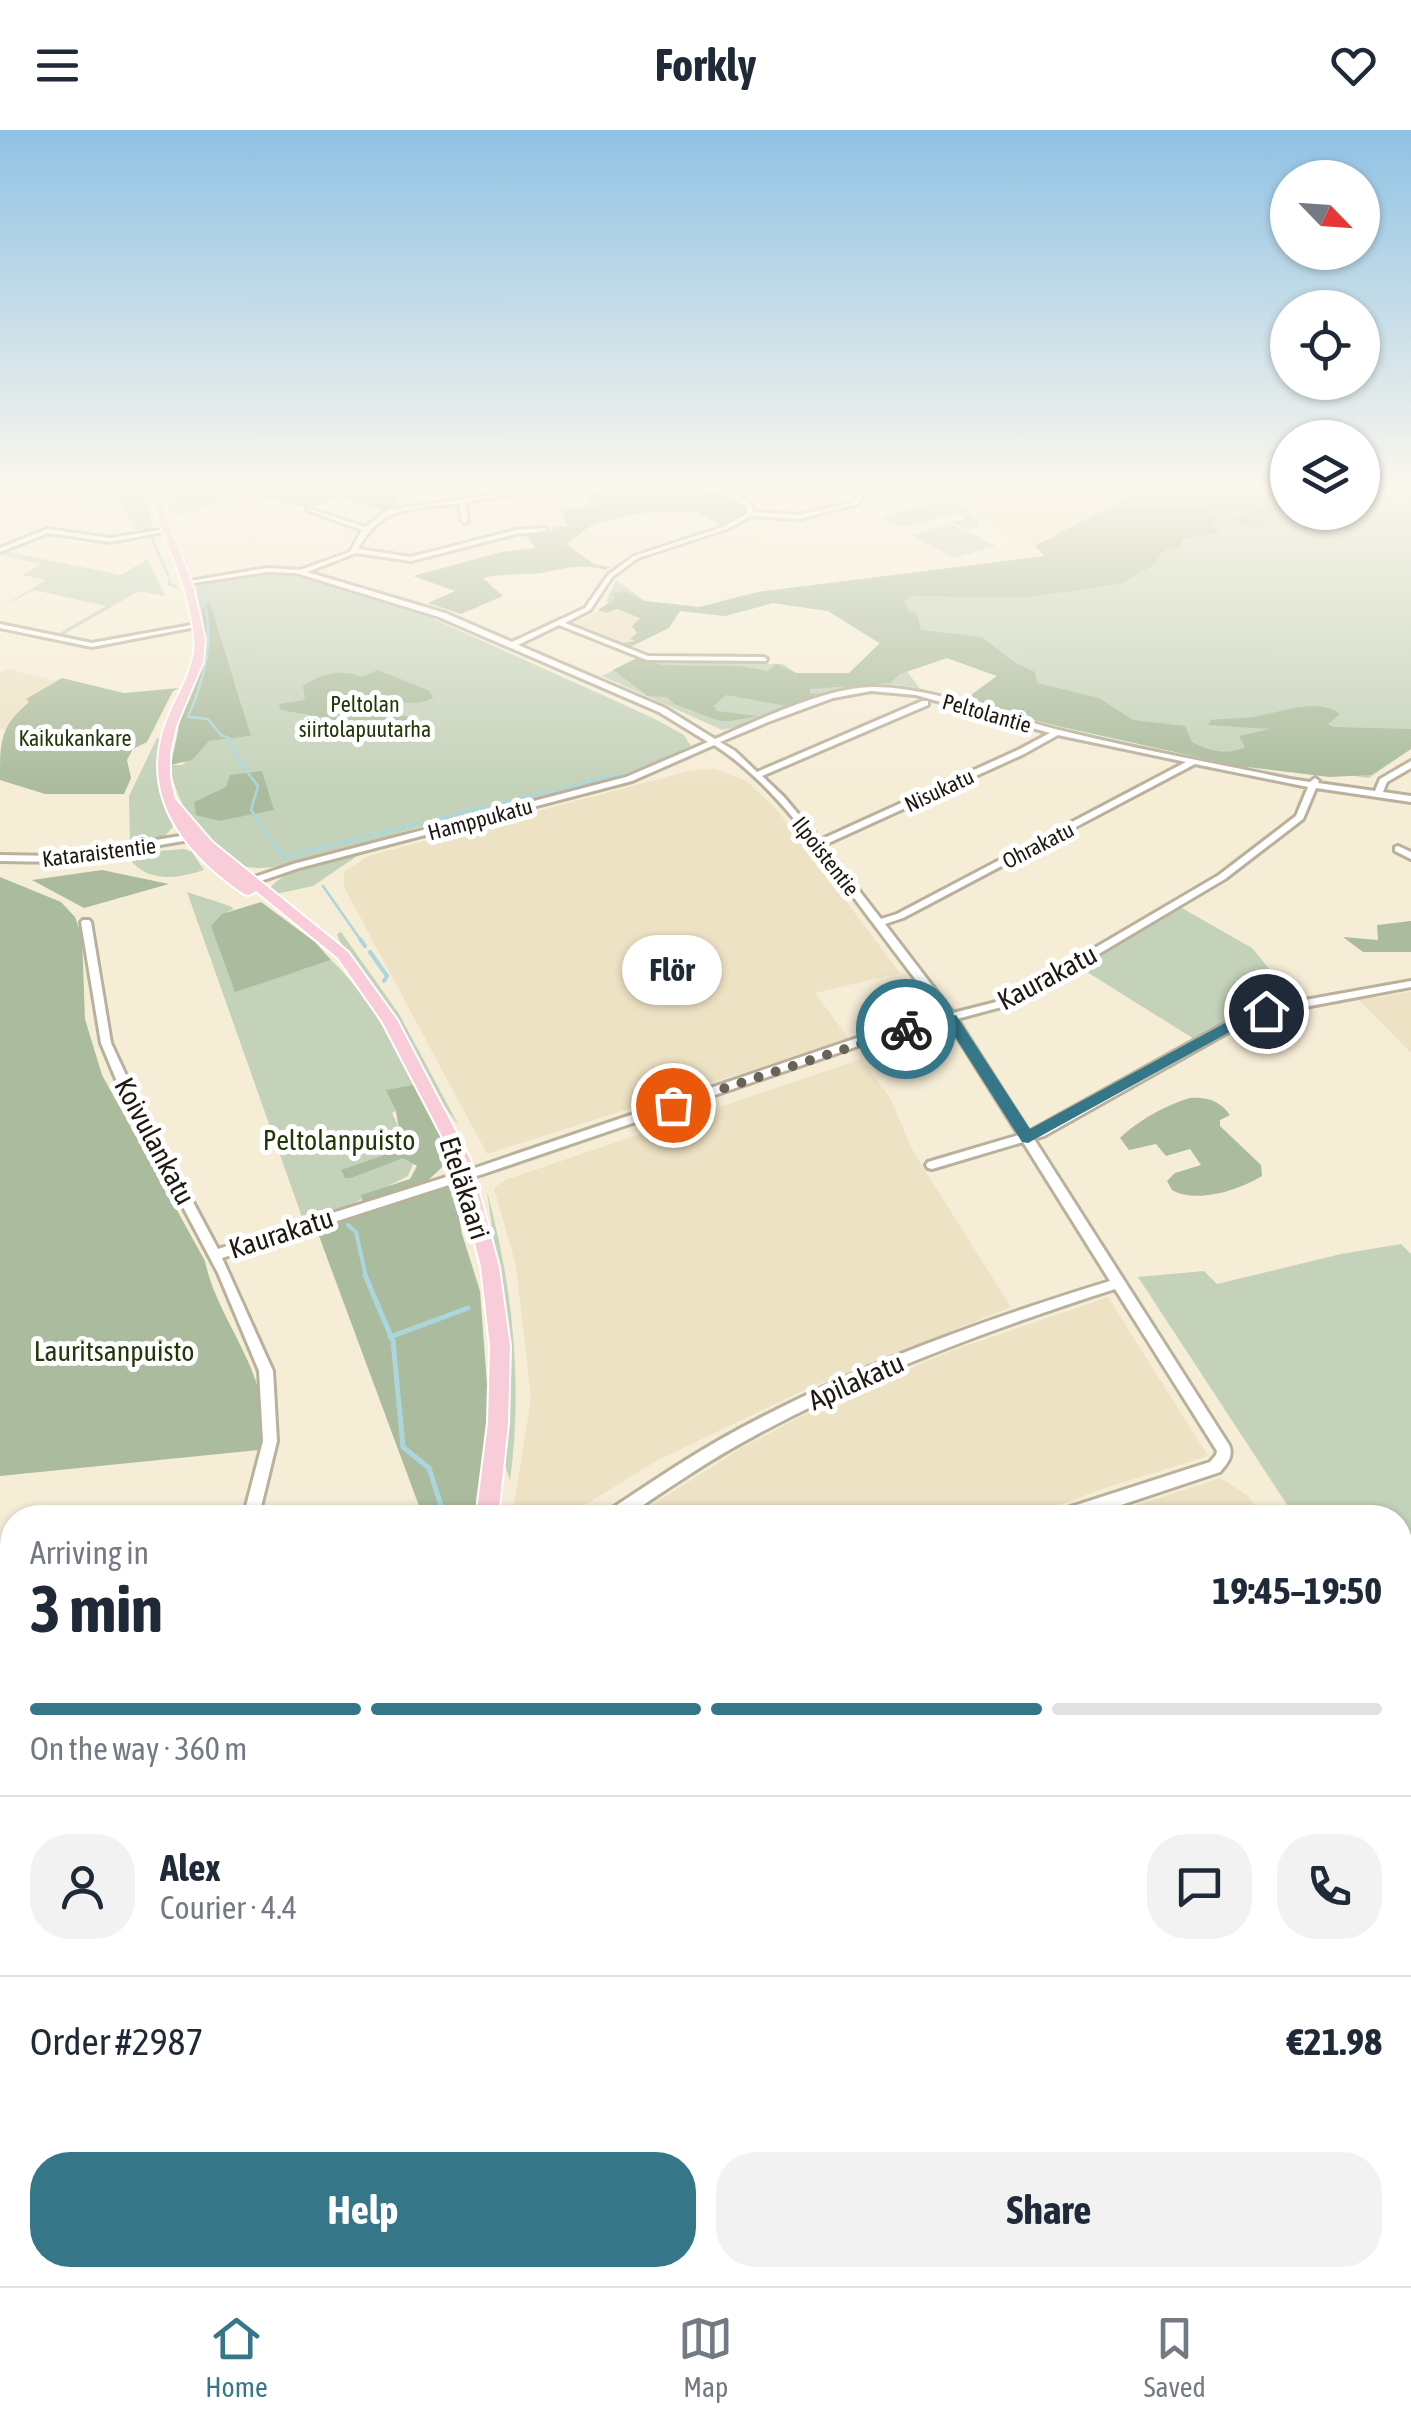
<!DOCTYPE html>
<meta charset="utf-8">
<style>
:root{--surface:#fff;--page:#f2f2f3;--text:#1f2937;--muted:#747a83;--line:#e0e1e3;--accent:#357789}
body{margin:0;font-family:"Asap Condensed",sans-serif;background:var(--page);color:var(--text);height:100vh;display:flex;flex-direction:column;font-size:38px;white-space:nowrap}
*{box-sizing:border-box;margin:0}
p{font-size:32px;color:var(--muted)}
.icon{flex:none;width:55px;height:55px;fill:none;stroke:currentColor;stroke-width:2;stroke-linecap:round;stroke-linejoin:round}
.map{position:relative;flex:1;overflow:hidden}
.details{position:absolute;left:0px;top:1375px;width:1412px;height:782px;display:flex;flex-direction:column;background:var(--surface);border-radius:40px 40px 0 0;box-shadow:0 2px 8px #0004}
.details>*{flex:none}
.needle{width:65px;rotate:115deg}
.tools{position:absolute;left:1270px;top:30px;display:grid;gap:20px}
.tools a{display:grid;place-items:center;width:110px;height:110px;border-radius:50%;background:var(--surface);box-shadow:0 2px 8px #0004;font-size:50px}
.pin{position:absolute;display:grid;place-items:center;width:85px;height:85px;color:#fff;margin:-42px;border:5px solid #fff;border-radius:50%;box-shadow:0 2px 10px #0007}
.courier{position:absolute;display:grid;place-items:center;width:100px;height:100px;margin:-50px;border:8px solid #357789;border-radius:50%;background:#fff;color:#222;box-shadow:0 2px 12px #0007}
.bubble{position:absolute;height:70px;border-radius:35px;background:var(--surface);box-shadow:0 2px 8px #0004;font-size:32px;font-weight:700;line-height:70px;text-align:center}
.summary em{font-style:normal;font-weight:700}
.summary div{display:flex;flex-direction:column-reverse}
.summary{display:flex;align-items:center;justify-content:space-between;height:170px;padding:0 30px}
h1{font-size:65px;font-weight:700;line-height:75px}
.bar{display:grid;grid-template-columns:repeat(4,1fr);gap:15px 10px;align-content:center;height:120px;padding:0 30px}
.bar i{height:12px;border-radius:8px;background:var(--line)}
.bar .current{background:var(--accent)}
.bar p{grid-column:span 4}
.line{display:flex;align-items:center;gap:25px;padding:0 30px;border-top:2px solid var(--line)}
.line div{flex:1}
.round{display:grid;place-items:center;flex:none;width:105px;height:105px;border-radius:40px;background:var(--page)}
.action{display:flex;gap:20px;margin-top:auto;padding:20px 30px}
.action a{flex:1;height:115px;border-radius:40px;background:var(--accent);color:#fff;font-size:40px;font-weight:700;line-height:115px;text-align:center}
.action a+a{background:var(--page);color:var(--text)}
header{display:flex;justify-content:space-between;align-items:center;height:130px;padding:0 30px;background:var(--surface);font-size:45px;font-weight:700}
.tabs{display:flex;justify-content:space-around;align-items:center;height:140px;border-top:2px solid var(--line);background:var(--surface);font-size:28px;color:var(--muted)}
.tabs a{display:grid;justify-items:center;gap:5px}
.tabs .current{color:var(--accent)}
.map>svg:first-child{display:block}
.built{fill:#eee2c5}
.green{fill:#c4d2ba}
.forest{fill:#aabc9d}
.lines{fill:none;stroke-linecap:round;stroke-linejoin:round}
.stream-far2{stroke:#abd6de;stroke-width:2.5}
.stream-far1{stroke:#abd6de;stroke-width:4}
.stream{stroke:#abd6de;stroke-width:5}
.minor-casing{stroke:#b9b19c;stroke-width:6}
.major-casing{stroke:#fff;stroke-width:4}
.minor{fill:#fff;fill-rule:evenodd}
.major{fill:#f9ccd9;fill-rule:evenodd}
.route{fill:#357789}
.done{stroke:#696357;stroke-width:10;stroke-dasharray:0 18}
.labels{text-anchor:middle;dominant-baseline:central;stroke-width:10;stroke-linejoin:round;paint-order:stroke}
.far-park-label{font-size:22px;fill:#213808;stroke:#fff}
.far-street-label{font-size:22px;fill:#1d1912;stroke:#fff}
.street-label{font-size:28px;fill:#1d1912;stroke:#fff}
.park-label{font-size:28px;fill:#213808;stroke:#fff}
</style>
<header><svg class="icon" aria-label="menu" viewBox="0 0 24 24"><path d="M4 6h16M4 12h16M4 18h16"/></svg>Forkly<svg class="icon" aria-label="heart" viewBox="0 0 24 24"><path d="M12 20l-8-8c-3-5 5-10 8-4 3-6 11-1 8 4z"/></svg></header>
<div class="map">
<svg width="1411" height="2156" viewBox="0 0 1411 2156">
<rect width="100%" height="100%" fill="#f6edd7"/>
<path class="built" d="M 912,356 L 937,356 L 964,369 L 1016,356 L 1115,356 L 1136,365 L 1035,416 Z
M 606,472 L 669,498 L 628,518 L 571,495 L 598,482 Z
M 8,539 L 74,555 L 5,600 L 0,599 L 0,542 Z
M 715,639 L 747,651 L 779,682 L 900,843 L 815,863 L 849,909 L 487,1024 L 344,757 L 344,742 L 368,726 L 693,640 Z
M 1411,862 L 1411,923 L 1359,870 Z
M 861,929 L 890,968 L 914,1023 L 1011,1177 L 807,1259 L 658,1330 L 565,1387 L 512,1387 L 531,1268 L 516,1136 L 494,1058 L 505,1050 Z
M 1108,1167 L 1208,1326 L 1102,1359 L 1028,1387 L 633,1387 L 743,1317 L 808,1283 L 948,1222 Z
M 1221,1348 L 1248,1366 L 1263,1387 L 1098,1387 Z"/>
<path class="green" d="M 60,356 L 146,358 L 153,402 L 137,404 L 123,376 L 100,369 L 105,365 L 97,369 L 65,363 Z
M 170,356 L 205,356 L 247,364 L 180,385 L 169,377 Z
M 893,356 C 922,356 964,369 980,395 L 968,400 L 952,392 L 966,389 L 956,383 L 901,397 L 882,387 L 932,374 L 914,364 L 862,375 L 873,361 Z
M 1287,356 L 1288,382 L 1362,382 L 1363,356 L 1411,356 L 1411,619 L 1369,648 L 1157,618 L 963,571 L 997,546 L 947,528 L 907,541 L 920,559 C 850,540 791,588 722,600 L 602,546 L 637,528 L 665,532 L 783,534 L 796,543 L 848,544 L 880,514 L 828,481 L 773,473 L 725,486 L 606,472 L 616,450 L 645,471 L 699,477 L 758,462 L 1045,426 L 1035,416 L 1134,364 Z
M 951,394 L 996,416 L 954,428 L 911,405 Z
M 4,421 L 121,445 L 148,429 L 165,466 L 139,461 L 61,506 L 56,505 L 106,476 L 34,460 L 0,478 L 46,450 L 22,445 L 41,434 L 0,425 Z
M 272,441 L 299,443 L 434,485 L 434,489 L 651,587 L 684,605 L 691,616 C 605,659 513,674 421,697 C 376,708 286,747 243,736 C 209,728 172,668 171,635 L 182,635 L 209,611 L 250,606 L 236,556 L 202,480 L 208,528 L 193,560 L 204,516 L 196,456 Z
M 157,608 L 162,609 C 157,641 164,666 173,697 L 163,708 L 130,715 L 129,666 Z
M 437,703 L 357,726 L 313,756 L 276,764 L 270,759 C 284,732 405,708 437,703 Z
M 184,719 L 192,722 L 204,740 C 179,748 148,754 130,729 L 132,723 Z
M 187,762 L 230,776 L 234,779 L 227,782 L 301,840 L 331,830 C 368,865 391,910 416,954 L 387,960 L 396,981 L 392,983 L 414,1032 L 408,1046 L 344,1078 L 303,1090 Z
M 1180,777 L 1252,818 L 1294,869 L 1241,884 L 1194,909 L 1079,837 Z
M 341,802 L 399,884 L 459,996 L 441,972 L 386,874 L 339,810 L 337,804 Z
M 487,1062 C 513,1156 523,1254 510,1351 L 504,1332 L 509,1271 L 506,1193 Z
M 1401,1114 L 1411,1124 L 1411,1453 L 1400,1455 L 1400,1388 L 1295,1387 L 1138,1147 L 1204,1141 L 1217,1154 L 1341,1124 Z
M 1411,1664 L 1411,2156 L 927,2156 L 930,2150 L 946,2152 L 954,2145 L 1400,2145 L 1400,1668 Z
M 632,2145 L 762,2145 L 761,2156 L 619,2156 Z"/>
<path class="forest" d="M 205,356 L 476,356 L 395,370 L 402,377 L 385,381 L 338,368 L 310,378 Z
M 655,356 C 685,356 726,355 745,380 L 720,395 L 696,381 L 639,383 L 593,394 L 566,414 L 594,434 L 610,437 L 606,440 C 574,433 571,438 541,443 C 521,445 503,443 483,448 L 503,466 L 461,484 L 428,473 L 455,461 L 413,446 L 501,422 L 536,418 L 523,402 L 546,404 L 555,397 L 567,396 L 561,379 L 595,376 L 583,365 L 611,357 Z
M 1115,356 L 1287,356 L 1287,377 L 1274,376 L 1271,379 L 1281,386 L 1252,399 L 1233,390 L 1252,382 L 1213,377 L 1211,381 L 1218,389 L 1212,393 L 1218,397 L 1218,403 L 1183,409 L 1180,417 L 1163,421 L 1154,435 L 1120,454 L 1022,468 L 911,466 L 904,472 L 909,481 L 917,483 L 921,500 L 982,507 L 1014,532 L 1035,542 L 1037,553 L 1099,568 L 1133,590 L 1185,596 L 1192,612 C 1209,621 1227,626 1245,617 L 1239,606 L 1270,599 L 1208,595 L 1211,590 C 1225,588 1239,589 1253,587 C 1277,584 1317,566 1340,584 L 1328,594 L 1333,597 L 1411,599 L 1411,619 L 1371,645 L 1329,647 L 1238,636 L 1053,595 L 963,571 L 997,546 L 947,528 L 900,544 L 890,553 L 810,559 L 810,563 L 821,565 L 787,576 L 726,565 L 714,576 L 717,581 L 758,586 C 717,594 726,593 688,579 C 678,575 674,576 667,567 L 648,566 L 613,540 L 637,528 L 662,535 L 740,536 L 768,541 L 776,534 L 796,543 L 849,543 L 880,513 L 828,481 L 773,473 L 725,486 L 680,481 L 669,498 L 628,518 L 622,513 L 636,511 L 630,509 L 637,503 L 632,496 L 640,488 L 617,479 L 606,483 L 598,480 L 616,468 L 611,463 L 626,462 L 645,471 L 699,477 L 758,462 L 1045,426 L 1035,416 L 1135,365 Z
M 209,470 L 251,606 L 209,611 L 192,630 L 171,635 L 183,576 L 208,528 L 202,480 Z
M 378,540 L 430,561 L 433,568 C 411,580 391,565 369,575 C 386,588 416,582 433,598 C 409,627 374,605 345,594 C 325,586 302,584 281,580 L 279,574 L 305,570 L 303,556 C 319,544 344,538 361,547 Z
M 62,548 L 124,563 L 179,558 L 173,561 L 147,612 L 133,619 L 127,630 L 131,648 L 124,664 L 45,664 L 0,650 C 0,610 0,597 29,572 L 26,569 Z
M 262,641 L 274,680 L 219,691 L 196,685 L 194,672 L 226,657 L 230,645 Z
M 102,740 L 169,754 L 84,778 L 32,750 Z
M 0,747 L 61,772 L 75,787 L 82,807 L 85,889 L 102,945 L 205,1131 C 219,1198 278,1247 259,1320 L 0,1346 Z
M 261,772 L 315,812 L 331,830 L 235,862 L 211,796 L 222,784 Z
M 1411,791 L 1411,822 L 1363,822 L 1343,807 L 1378,810 L 1377,795 Z
M 416,954 L 451,1029 L 425,1053 L 363,1072 L 361,1065 L 410,1049 L 417,1036 L 403,1028 L 351,1048 L 345,1048 L 341,1040 L 402,1019 L 396,981 L 386,960 Z
M 1190,968 C 1208,967 1220,971 1230,985 L 1220,990 L 1220,996 L 1261,1035 L 1262,1046 C 1239,1060 1197,1074 1172,1060 L 1167,1051 L 1175,1043 L 1201,1035 L 1190,1019 L 1166,1026 L 1156,1014 L 1129,1020 L 1120,1008 C 1137,991 1168,974 1190,968 Z
M 446,1057 L 454,1060 L 462,1104 L 480,1161 L 490,1294 L 477,1387 L 425,1387 L 422,1384 L 316,1098 Z
M 1411,1716 L 1411,1976 L 1400,1973 L 1400,1721 Z"/>
<g class="lines">
<path class="stream-far2" d="M 112,366 L 135,373 L 147,398
M 152,409 L 168,445
M 170,449 L 169,454 L 176,457
M 200,456 C 216,503 207,543 188,587 L 208,589 L 221,605 L 231,609 L 239,631 L 258,656 L 251,680 L 283,727 L 620,644
M 323,756 L 362,812"/>
<path class="stream-far1" d="M 360,809 L 365,816
M 370,822 L 387,846 L 384,851
M 348,1095 L 356,1102 L 366,1147"/>
<path class="stream" d="M 365,1145 L 393,1211 L 403,1317 L 429,1338 L 445,1388
M 390,1207 L 468,1178"/>
<defs>
<path id="minor" d="M 554,356 L 567,356 L 465,372 L 468,391 L 465,393 L 462,391 L 459,373 C 413,380 383,373 358,419 L 411,427 L 516,400 L 545,398 L 547,401 L 516,404 L 411,431 L 356,423 L 307,442 L 445,483 L 512,512 L 585,478 L 608,445 L 634,426 L 723,397 L 747,383 L 747,377 L 727,365 L 689,356 C 713,356 732,363 752,375 L 753,382 L 799,385 L 853,372 L 862,359 L 881,356 L 866,361 L 857,374 L 799,389 L 751,386 L 727,399 L 638,428 L 612,447 L 590,480 L 565,493 L 648,526 L 763,527 L 767,529 L 766,531 L 647,530 L 559,495 L 518,515 L 665,578 L 715,609 C 758,590 827,557 873,557 C 934,557 1000,586 1059,600 C 1136,619 1213,633 1290,649 L 1310,652 L 1315,648 L 1319,651 L 1318,653 L 1375,661 L 1380,649 L 1411,631 L 1411,638 L 1387,652 L 1383,662 L 1411,666 L 1411,672 L 1316,658 L 1303,689 L 1225,749 L 1016,873 L 957,889 L 1029,1002 L 1228,892 L 1266,877 L 1411,851 L 1411,857 L 1268,884 L 1236,898 L 1044,1006 L 1034,1009 L 1229,1315 C 1234,1326 1227,1334 1220,1342 L 1082,1388 L 1051,1388 L 1053,1383 L 1058,1381 L 1210,1332 L 1216,1325 L 1217,1321 L 1115,1159 C 991,1199 868,1244 754,1306 C 709,1330 667,1359 624,1388 L 603,1388 L 605,1383 C 649,1354 694,1323 741,1298 C 858,1235 984,1190 1110,1151 L 1023,1012 L 932,1039 L 928,1038 L 926,1035 L 928,1032 L 1019,1005 L 948,892 L 864,914 L 486,1043 L 222,1128 L 273,1241 L 277,1311 L 261,1377 L 270,1383 L 272,1388 C 262,1388 250,1391 245,1380 L 263,1311 L 259,1241 L 218,1143 L 118,954 L 101,913 L 81,792 L 83,790 L 89,790 L 91,792 L 111,913 L 130,954 L 218,1119 L 478,1037 L 857,908 L 943,886 C 920,855 896,824 873,793 C 828,734 778,655 714,615 L 632,651 L 299,738 L 246,756 L 240,756 L 240,752 L 293,734 L 626,647 L 708,612 L 659,582 L 439,487 L 296,443 L 267,442 L 187,454 L 184,452 L 267,438 L 300,440 L 350,422 L 362,400 L 307,380 L 307,378 L 365,397 L 388,380 ZM 871,561 L 916,565 L 1050,603 L 1018,620 L 820,710 L 784,667 L 762,646 L 928,575 L 928,571 L 922,571 L 757,642 L 735,621 L 720,612 L 768,592 L 833,568 ZM 1058,605 L 1186,632 L 897,784 L 881,789 L 824,715 L 1024,624 ZM 1195,634 L 1308,657 L 1296,686 L 1219,745 L 1008,869 L 953,883 L 885,794 L 903,788 Z
M 47,399 L 110,408 L 166,399 L 169,401 L 110,412 L 48,403 L 0,422 L 0,418 Z
M 0,494 L 92,513 L 197,494 L 201,496 L 92,517 L 0,498 Z
M 198,703 L 201,704 L 201,708 L 60,732 L 0,731 L 0,725 L 60,726 Z
M 1398,716 L 1411,722 L 1411,729 L 1395,721 L 1395,717 Z
M 0,1416 L 12,1416 L 12,1430 L 0,1432 Z
M 12,1740 L 12,1758 L 0,1760 L 0,1742 Z
M 12,2075 L 12,2097 L 0,2103 L 0,2080 Z"/>
<path id="major" d="M 153,356 L 161,356 L 165,386 L 192,453 L 205,509 L 203,532 L 176,596 L 170,623 L 170,648 L 175,669 L 212,712 L 348,822 L 397,890 L 470,1029 L 499,1137 L 510,1216 L 508,1293 L 498,1388 L 476,1388 L 488,1293 L 490,1216 L 481,1137 L 454,1029 L 382,891 L 338,828 L 256,761 L 249,765 L 244,764 C 182,721 135,662 170,583 C 181,557 198,533 194,504 C 191,481 185,458 177,437 C 167,410 153,385 153,356 Z
M 1411,1497 L 1411,1521 L 1400,1526 L 1400,1502 Z
M 1411,1531 L 1411,1555 L 1400,1560 L 1400,1536 Z
M 355,2145 L 413,2145 L 413,2156 L 356,2156 Z
M 481,2145 L 524,2145 L 519,2156 L 476,2156 Z
M 575,2145 L 617,2145 L 612,2156 L 570,2156 Z
M 758,2145 L 790,2145 L 789,2156 L 757,2156 Z"/>
</defs>
<use href="#minor" class="minor-casing"/>
<use href="#major" class="major-casing"/>
<use href="#minor" class="minor"/>
<use href="#major" class="major"/>
</g>
<linearGradient id="sky" x2="0" y2="1"><stop stop-color="#8fc2e4"/><stop offset="0.54" stop-color="#fbf7ed"/><stop offset="1" stop-color="#fbf7ed" stop-opacity="0"/></linearGradient>
<rect width="1411" height="658" fill="url(#sky)"/>
<path class="route" d="M 1266,876 L 1273,881 L 1271,884 L 1237,898 L 1028,1013 L 1022,1012 L 947,894 L 906,904 L 899,899 L 956,885 L 1030,999 L 1227,892 Z"/>
<g class="lines">
<path class="done" d="M 673,975 L 906,899"/>
</g>
<g class="labels">
<g class="far-park-label">
<text x="365" y="574">Peltolan<tspan x="365" dy="25">siirtolapuutarha</tspan></text>
<text x="75" y="608">Kaikukankare</text>
</g>
<g class="far-street-label">
<text transform="translate(987 583) rotate(16)">Peltolantie</text>
<text transform="translate(939 660) rotate(-25)">Nisukatu</text>
<text transform="translate(480 689) rotate(-15)">Hamppukatu</text>
<text transform="translate(1038 715) rotate(-27)">Ohrakatu</text>
<text transform="translate(99 722) rotate(-7)">Kataraistentie</text>
<text transform="translate(826 726) rotate(52)">Ilpoistentie</text>
</g>
<g class="street-label">
<text transform="translate(1047 847) rotate(-28)">Kaurakatu</text>
<text transform="translate(155 1011) rotate(62)">Koivulankatu</text>
<text transform="translate(465 1058) rotate(72)">Eteläkaari</text>
<text transform="translate(281 1103) rotate(-18)">Kaurakatu</text>
<text transform="translate(856 1251) rotate(-24)">Apilakatu</text>
</g>
<g class="park-label">
<text x="339" y="1010">Peltolanpuisto</text>
<text x="114" y="1221">Lauritsanpuisto</text>
</g>
</g>
</svg>
<div class="tools">
<a><svg class="needle" viewBox="-14 -14 28 28"><path d="M0-13l5 13h-10z" fill="#e53935"/><path d="M0 13l5-13h-10z" fill="#747a83"/></svg></a>
<a><svg class="icon" aria-label="locate" viewBox="0 0 24 24"><circle cx="12" cy="12" r="6"/><path d="M12 2v4M12 18v4M2 12h4M18 12h4"/></svg></a>
<a><svg class="icon" aria-label="layers" viewBox="0 0 24 24"><path d="M12 4l9 5-9 5-9-5zM3 14l9 5 9-5"/></svg></a>
</div>
<div class="pin" style="left:673px;top:975px;background:#ea580c"><svg class="icon" aria-label="bag" viewBox="0 0 24 24"><path d="M5 8h14l-1 12H6zM9 8a3 3 0 0 1 6 0"/></svg></div>
<div class="pin" style="left:1266px;top:881px;background:#1f2937"><svg class="icon" aria-label="home" viewBox="0 0 24 24"><path d="M3 11l9-7 9 7M6 9v11h12V9"/></svg></div>
<div class="courier" style="left:906px;top:899px"><svg class="icon" aria-label="bike" viewBox="0 0 24 24"><circle cx="6" cy="16" r="4"/><circle cx="18" cy="16" r="4"/><path d="M6 16l4-8h5l3 8M10 8l3 8H6M13 5h3"/></svg></div>
<div class="bubble" style="left:622px;top:805px;width:100px">Flör</div>
<section class="details">
<div class="summary"><div><h1>3 min</h1><p>Arriving in</p></div><em>19:45–19:50</em></div>
<div class="bar"><i class="current"></i><i class="current"></i><i class="current"></i><i></i><p>On the way · 360 m</p></div>
<div class="line" style="height:180px"><a class="round"><svg class="icon" aria-label="person" viewBox="0 0 24 24"><circle cx="12" cy="8" r="4"/><path d="M4 21q1-7 8-7t8 7"/></svg></a><div><b>Alex</b><p>Courier · 4.4</p></div><a class="round"><svg class="icon" aria-label="chat" viewBox="0 0 24 24"><path d="M4 5h16v11H9l-5 4z"/></svg></a><a class="round"><svg class="icon" aria-label="phone" viewBox="0 0 24 24"><path d="M5 4h4l2 5-3 2q2 4 5 5l2-3 5 2v4C11 20 4 13 5 4z"/></svg></a></div>
<div class="line" style="height:130px"><div>Order #2987</div><b>€21.98</b></div>
<div class="action"><a>Help</a><a>Share</a></div>
</section>
</div>
<nav class="tabs">
<a class="current"><svg class="icon" aria-label="home" viewBox="0 0 24 24"><path d="M3 11l9-7 9 7M6 9v11h12V9"/></svg>Home</a>
<a><svg class="icon" aria-label="map" viewBox="0 0 24 24"><path d="M3 6l6-2 6 2 6-2v14l-6 2-6-2-6 2zM9 4v14M15 6v14"/></svg>Map</a>
<a><svg class="icon" aria-label="saved" viewBox="0 0 24 24"><path d="M7 4h10v16l-5-4-5 4z"/></svg>Saved</a>
</nav>
